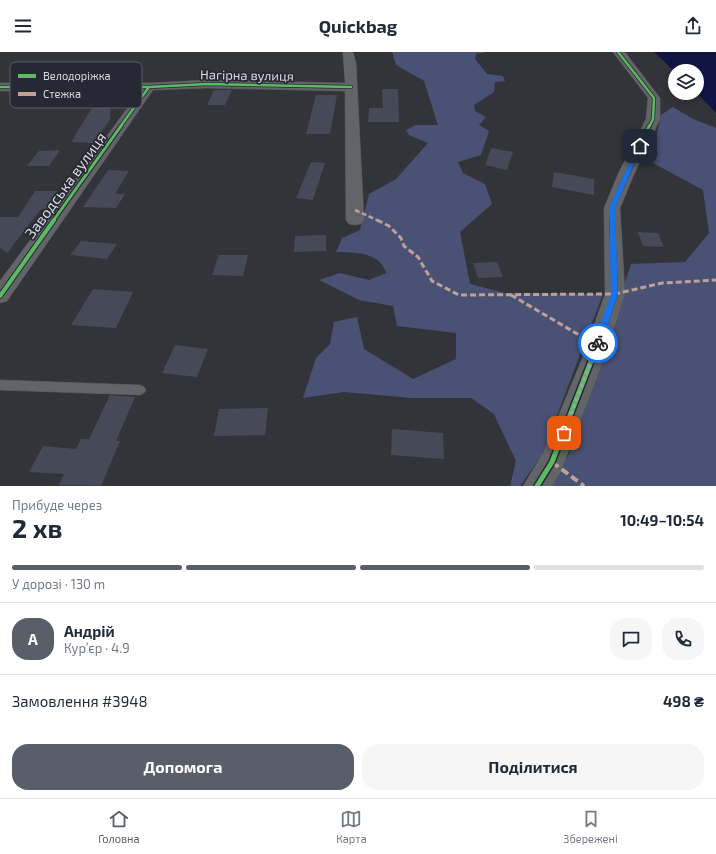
<!DOCTYPE html>
<html lang="uk">
<meta charset="utf-8">
<style>
:root{--surface:#fff;--page:#f6f6f7;--text:#1f2937;--muted:#747a83;--line:#e0e1e3;--accent:#595f69}
body{margin:0;font-family:"Exo 2",sans-serif;background:var(--page);color:var(--text);height:100vh;display:flex;flex-direction:column;font-size:15px;white-space:nowrap}
*{box-sizing:border-box;margin:0}
p{font-size:13px;color:var(--muted)}
.icon{flex:none;width:22px;height:22px;fill:none;stroke:currentColor;stroke-width:2;stroke-linecap:round;stroke-linejoin:round}
.map{position:relative;height:434px;overflow:hidden}
.details{display:flex;flex-direction:column;background:var(--surface);flex:1}
.details>*{flex:none}
.fabs{position:absolute;left:668px;top:12px;display:grid;gap:8px}
.fabs a{display:grid;place-items:center;width:36px;height:36px;border-radius:50%;background:var(--surface);box-shadow:0 2px 10px #0003;font-size:20px}
.pin{position:absolute;display:grid;place-items:center;width:34px;height:34px;color:#fff;margin:-17px;border-radius:8px;box-shadow:0 2px 6px #0006}
.courier{position:absolute;display:grid;place-items:center;width:40px;height:40px;margin:-20px;border:3px solid #1a73e8;border-radius:50%;background:#fff;color:#222;box-shadow:0 1px 5px #0007}
.head em{font-style:normal;font-weight:700}
.head div{display:flex;flex-direction:column-reverse}
.head{display:flex;align-items:center;justify-content:space-between;height:68px;padding:0 12px}
h1{font-size:26px;font-weight:700;line-height:30px}
.bar{display:grid;grid-template-columns:repeat(4,1fr);gap:6px 4px;align-content:center;height:48px;padding:0 12px}
.bar i{height:5px;border-radius:3px;background:var(--line)}
.bar .current{background:var(--accent)}
.bar p{grid-column:span 4}
.line{display:flex;align-items:center;gap:10px;padding:0 12px;border-top:1px solid var(--line)}
.line div{flex:1}
.round{display:grid;place-items:center;flex:none;width:42px;height:42px;border-radius:16px;background:var(--page)}
.primary-button{display:flex;gap:8px;margin-top:auto;padding:8px 12px}
.primary-button a{flex:1;height:46px;border-radius:16px;background:var(--accent);color:#fff;font-size:16px;font-weight:700;line-height:46px;text-align:center}
.primary-button a+a{background:var(--page);color:var(--text)}
header{display:flex;justify-content:space-between;align-items:center;height:52px;padding:0 12px;background:var(--surface);font-size:18px;font-weight:700}
.tab-bar{display:flex;justify-content:space-around;align-items:center;height:56px;border-top:1px solid var(--line);background:var(--surface);font-size:11px;color:var(--muted)}
.tab-bar a{display:grid;justify-items:center;gap:2px}
.tab-bar .current{color:var(--accent)}
.map>svg:first-child{display:block}
.green{fill:#495175}
.water{fill:#121443}
.building{fill:#464957}
.lines{fill:none;stroke-linecap:round;stroke-linejoin:round}
.lane-casing{stroke:#515257;stroke-width:1}
.street-casing{stroke:#515257;stroke-width:1}
.lane{fill:#636468;fill-rule:evenodd}
.street{fill:#636468;fill-rule:evenodd}
.quiet-far2{stroke:#bda197;stroke-width:2.5;stroke-dasharray:5 2.5;stroke-linecap:butt}
.quiet-far1{stroke:#bda197;stroke-width:3;stroke-dasharray:6 3;stroke-linecap:butt}
.quiet{stroke:#bda197;stroke-width:4;stroke-dasharray:8 4;stroke-linecap:butt}
.cycleway-far3-casing{stroke:#262933;stroke-width:4}
.cycleway-far2-casing{stroke:#262933;stroke-width:5}
.cycleway-far1-casing{stroke:#262933;stroke-width:6}
.cycleway-casing{stroke:#262933;stroke-width:8}
.cycleway-far3{stroke:#5cba63;stroke-width:2.5}
.cycleway-far2{stroke:#5cba63;stroke-width:3}
.cycleway-far1{stroke:#5cba63;stroke-width:4}
.cycleway{stroke:#5cba63;stroke-width:5}
.route{fill:#1a73e8}
.done{stroke:#9fa1a7;stroke-width:4;stroke-dasharray:0 7.2}
.labels{text-anchor:middle;dominant-baseline:central;stroke-width:3.5;stroke-linejoin:round;paint-order:stroke}
.far-street-label{font-size:13px;fill:#d9dbe1;stroke:#262933}
.street-label{font-size:15px;fill:#d9dbe1;stroke:#262933}
.key{fill:#262933;stroke:#5c5e67;stroke-width:1}
.key-label{font-size:11px;fill:#d9dbe1}
</style>
<header><svg class="icon" aria-label="menu" viewBox="0 0 24 24"><path d="M4 6h16M4 12h16M4 18h16"/></svg>Quickbag<svg class="icon" aria-label="share" viewBox="0 0 24 24"><path d="M12 15V3M7 8l5-5 5 5M5 13v7h14v-7"/></svg></header>
<div class="map">
<svg width="716" height="434" viewBox="0 0 716 434">
<rect width="100%" height="100%" fill="#33343a"/>
<path class="green" d="M 392,0 L 486,0 L 476,2 L 475,7 L 487,22 L 503,24 L 505,29 L 495,30 L 494,40 L 474,53 L 475,59 L 486,65 L 479,73 L 489,79 L 481,103 L 458,110 L 463,121 L 485,132 L 492,152 L 460,180 L 470,232 L 505,241 L 603,242 L 542,403 L 520,434 L 510,434 L 516,409 L 494,362 L 471,346 L 412,346 L 344,340 L 303,346 L 316,306 L 330,292 L 334,270 L 357,265 L 364,297 L 413,327 L 456,307 L 456,281 L 397,274 L 393,254 L 359,248 L 319,228 L 340,221 L 369,228 L 386,221 C 379,199 356,201 336,200 L 342,186 L 360,178 L 369,142 L 396,127 L 428,91 L 409,83 L 406,78 L 416,73 L 438,73 L 424,29 L 396,13 Z
M 673,55 L 693,67 L 716,76 L 716,434 L 551,434 L 570,400 L 631,212 L 685,210 L 709,181 L 703,138 L 651,110 L 661,63 Z"/>
<path class="water" d="M 654,0 L 716,0 L 716,61 L 697,41 L 697,19 L 675,20 Z"/>
<path class="building" d="M 382,37 L 398,37 L 399,70 L 368,70 L 369,56 L 383,56 Z
M 214,38 L 232,38 L 225,53 L 207,53 Z
M 316,43 L 337,43 L 330,82 L 306,82 Z
M 111,45 L 110,68 L 93,91 L 71,90 L 98,46 Z
M 491,96 L 513,100 L 507,118 L 485,113 Z
M 60,98 L 49,114 L 27,114 L 39,99 Z
M 311,110 L 325,111 L 313,148 L 296,146 Z
M 108,118 L 129,119 L 115,142 L 125,142 L 116,156 L 83,155 Z
M 554,120 L 594,127 L 594,143 L 552,135 Z
M 35,139 L 57,139 L 55,143 L 61,143 L 51,157 L 41,157 L 7,201 L 0,196 L 0,165 L 18,165 Z
M 638,180 L 658,181 L 664,195 L 643,194 Z
M 326,183 L 326,199 L 294,200 L 295,184 Z
M 81,189 L 117,192 L 107,207 L 70,203 Z
M 219,203 L 248,203 L 243,224 L 212,223 Z
M 497,210 L 503,225 L 478,226 L 473,211 Z
M 93,237 L 133,240 L 116,276 L 71,273 Z
M 175,293 L 208,297 L 197,325 L 162,321 Z
M 110,343 L 135,345 L 116,389 L 120,389 L 101,434 L 59,433 L 64,422 L 29,420 L 43,394 L 76,397 L 81,387 L 89,387 Z
M 268,356 L 265,383 L 214,384 L 219,357 Z
M 392,377 L 443,381 L 444,407 L 391,403 Z"/>
<g class="lines">
<defs>
<path id="lane" d="M 0,328 L 140,333 L 144,335 L 146,338 L 144,341 L 140,343 L 0,338 Z"/>
<path id="street" d="M 343,0 L 353,0 L 356,11 L 364,168 L 361,172 L 355,173 L 349,172 L 346,168 L 345,39 L 207,36 L 153,38 L 7,249 L 0,251 L 0,229 L 140,39 L 0,39 L 0,31 L 149,31 L 207,28 L 345,31 Z
M 613,0 L 625,0 L 660,46 L 660,67 L 635,120 L 620,156 L 625,242 L 604,307 L 561,419 L 552,434 L 523,434 L 543,401 L 582,307 L 605,242 L 604,156 L 619,120 L 646,67 L 648,46 Z"/>
</defs>
<use href="#lane" class="lane-casing"/>
<use href="#street" class="street-casing"/>
<use href="#lane" class="lane"/>
<use href="#street" class="street"/>
<path class="quiet-far2" d="M 355,158 L 379,169"/>
<path class="quiet-far1" d="M 377,168 L 389,174 L 401,186 L 404,194 L 418,205 L 432,229 L 459,243 L 615,242 L 662,231 L 716,228
M 511,243 L 586,287"/>
<path class="quiet" d="M 585,286 L 597,293
M 552,410 L 584,434"/>
<defs>
<path id="cycleway-far3" d="M 618,0 L 654,46 L 653,67 L 649,75
M 0,35 L 149,35 L 207,32 L 351,35
M 120,75 L 149,35"/>
<path id="cycleway-far2" d="M 53,169 L 121,74
M 612,169 L 612,156 L 649,74"/>
<path id="cycleway-far1" d="M 0,244 L 54,168
M 600,287 L 615,242 L 612,168"/>
<path id="cycleway" d="M 537,434 L 552,410 L 600,286"/>
</defs>
<use href="#cycleway-far3" class="cycleway-far3-casing"/>
<use href="#cycleway-far2" class="cycleway-far2-casing"/>
<use href="#cycleway-far1" class="cycleway-far1-casing"/>
<use href="#cycleway" class="cycleway-casing"/>
<use href="#cycleway-far3" class="cycleway-far3"/>
<use href="#cycleway-far2" class="cycleway-far2"/>
<use href="#cycleway-far1" class="cycleway-far1"/>
<use href="#cycleway" class="cycleway"/>
</g>
<path class="route" d="M 638,92 L 642,94 L 615,156 L 618,242 L 602,291 L 598,294 L 594,291 L 611,242 L 609,156 Z"/>
<g class="lines">
<path class="done" d="M 564,381 L 598,291"/>
</g>
<g class="labels">
<g class="far-street-label">
<text transform="translate(247 23) rotate(1)">Нагірна вулиця</text>
</g>
<g class="street-label">
<text transform="translate(65 133) rotate(-54)">Заводська вулиця</text>
</g>
</g>
<rect x="10" y="10" width="132" height="46" rx="6" class="key"/>
<rect x="18" y="22" width="18" height="4" fill="#5cba63"/>
<rect x="18" y="40" width="18" height="4" fill="#bda197"/>
<g class="key-label">
<text x="43" y="28">Велодоріжка</text>
<text x="43" y="46">Стежка</text>
</g>
</svg>
<div class="fabs">
<a><svg class="icon" aria-label="layers" viewBox="0 0 24 24"><path d="M12 4l9 5-9 5-9-5zM3 14l9 5 9-5"/></svg></a>
</div>
<div class="pin" style="left:564px;top:381px;background:#ea580c"><svg class="icon" aria-label="bag" viewBox="0 0 24 24"><path d="M5 8h14l-1 12H6zM9 8a3 3 0 0 1 6 0"/></svg></div>
<div class="pin" style="left:640px;top:94px;background:#1f2937"><svg class="icon" aria-label="home" viewBox="0 0 24 24"><path d="M3 11l9-7 9 7M6 9v11h12V9"/></svg></div>
<div class="courier" style="left:598px;top:291px"><svg class="icon" aria-label="bike" viewBox="0 0 24 24"><circle cx="6" cy="16" r="4"/><circle cx="18" cy="16" r="4"/><path d="M6 16l4-8h5l3 8M10 8l3 8H6M13 5h3"/></svg></div>
</div>
<section class="details">
<div class="head"><div><h1>2 хв</h1><p>Прибуде через</p></div><em>10:49–10:54</em></div>
<div class="bar"><i class="current"></i><i class="current"></i><i class="current"></i><i></i><p>У дорозі · 130 m</p></div>
<div class="line" style="height:72px"><b class="round" style="background:var(--accent);color:#fff">А</b><div><b>Андрій</b><p>Кур’єр · 4.9</p></div><a class="round"><svg class="icon" aria-label="chat" viewBox="0 0 24 24"><path d="M4 5h16v11H9l-5 4z"/></svg></a><a class="round"><svg class="icon" aria-label="phone" viewBox="0 0 24 24"><path d="M5 4h4l2 5-3 2q2 4 5 5l2-3 5 2v4C11 20 4 13 5 4z"/></svg></a></div>
<div class="line" style="height:52px"><div>Замовлення #3948</div><b>498 ₴</b></div>
<div class="primary-button"><a>Допомога</a><a>Поділитися</a></div>
</section>
<nav class="tab-bar">
<a class="current"><svg class="icon" aria-label="home" viewBox="0 0 24 24"><path d="M3 11l9-7 9 7M6 9v11h12V9"/></svg>Головна</a>
<a><svg class="icon" aria-label="map" viewBox="0 0 24 24"><path d="M3 6l6-2 6 2 6-2v14l-6 2-6-2-6 2zM9 4v14M15 6v14"/></svg>Карта</a>
<a><svg class="icon" aria-label="saved" viewBox="0 0 24 24"><path d="M7 4h10v16l-5-4-5 4z"/></svg>Збережені</a>
</nav>
